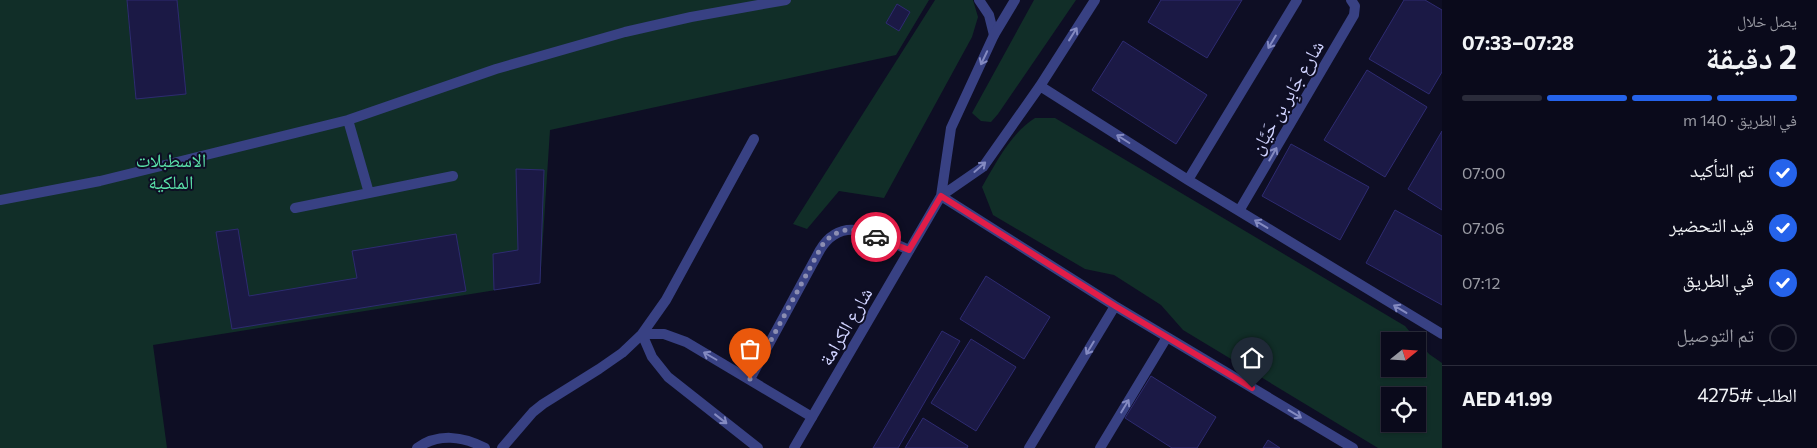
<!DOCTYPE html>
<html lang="ar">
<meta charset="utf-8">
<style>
:root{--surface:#0a0a1b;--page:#131324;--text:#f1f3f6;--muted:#999aa3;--line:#2a2b3a;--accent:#2563eb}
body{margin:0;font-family:Commissioner,"Noto Naskh Arabic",sans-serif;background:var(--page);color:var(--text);direction:rtl;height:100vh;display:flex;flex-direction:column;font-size:19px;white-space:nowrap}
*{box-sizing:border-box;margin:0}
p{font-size:16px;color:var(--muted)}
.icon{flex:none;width:28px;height:28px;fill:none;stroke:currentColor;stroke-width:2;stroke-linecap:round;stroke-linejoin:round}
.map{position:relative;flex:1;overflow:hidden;direction:ltr}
.sheet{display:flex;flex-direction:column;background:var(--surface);width:375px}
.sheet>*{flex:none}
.needle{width:32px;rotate:72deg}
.controls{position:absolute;left:1381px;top:332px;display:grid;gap:10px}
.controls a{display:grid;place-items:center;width:45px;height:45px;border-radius:0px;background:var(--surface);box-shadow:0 1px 4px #0004,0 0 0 1px var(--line);font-size:25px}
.pin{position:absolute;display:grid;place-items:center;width:42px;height:42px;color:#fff;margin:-51px -21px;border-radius:50% 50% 50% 0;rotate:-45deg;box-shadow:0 0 5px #0007}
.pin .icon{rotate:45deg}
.courier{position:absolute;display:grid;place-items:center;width:50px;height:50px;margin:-25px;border:4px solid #e11d48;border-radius:50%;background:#fff;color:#222;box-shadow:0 1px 6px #0007}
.headline em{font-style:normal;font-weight:700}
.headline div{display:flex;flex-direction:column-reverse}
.headline{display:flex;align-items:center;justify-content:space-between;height:85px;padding:0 20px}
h1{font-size:32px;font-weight:700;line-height:38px}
.bar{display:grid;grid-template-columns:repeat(4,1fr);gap:8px 5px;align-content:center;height:60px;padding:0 20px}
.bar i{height:6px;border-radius:4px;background:var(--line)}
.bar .selected{background:var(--accent)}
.bar p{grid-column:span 4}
.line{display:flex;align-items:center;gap:12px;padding:0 20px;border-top:1px solid var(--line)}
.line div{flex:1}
ol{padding:0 20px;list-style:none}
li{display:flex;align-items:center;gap:15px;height:55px}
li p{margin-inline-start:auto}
li .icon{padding:5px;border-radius:50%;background:var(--accent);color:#fff;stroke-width:4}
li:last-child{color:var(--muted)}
li i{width:28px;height:28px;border:2px solid var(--line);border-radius:50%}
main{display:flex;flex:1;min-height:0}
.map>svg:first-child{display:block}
.green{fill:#112e28;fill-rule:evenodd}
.building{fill:#1b1945;stroke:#2e2b71}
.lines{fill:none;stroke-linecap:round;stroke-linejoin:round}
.service{stroke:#384183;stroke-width:10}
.minor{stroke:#384183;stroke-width:10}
.oneway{stroke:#848ac1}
.done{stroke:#8c8eb2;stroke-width:5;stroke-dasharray:0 9}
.route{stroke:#e11d48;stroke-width:6}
.labels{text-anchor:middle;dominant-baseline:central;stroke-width:4;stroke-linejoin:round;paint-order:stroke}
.street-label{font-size:19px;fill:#d0d3ff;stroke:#0e0e24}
.park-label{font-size:19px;fill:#5ae1a9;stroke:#0e0e24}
</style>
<main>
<section class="sheet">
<div class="headline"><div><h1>2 دقيقة</h1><p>يصل خلال</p></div><em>07:28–07:33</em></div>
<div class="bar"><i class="selected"></i><i class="selected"></i><i class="selected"></i><i></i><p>في الطريق · 140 m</p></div>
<ol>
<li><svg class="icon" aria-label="check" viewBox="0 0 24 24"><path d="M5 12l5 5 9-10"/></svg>تم التأكيد<p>07:00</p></li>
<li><svg class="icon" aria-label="check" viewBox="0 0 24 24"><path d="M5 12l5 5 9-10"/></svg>قيد التحضير<p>07:06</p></li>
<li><svg class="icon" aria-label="check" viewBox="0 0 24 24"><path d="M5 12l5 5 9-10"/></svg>في الطريق<p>07:12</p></li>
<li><i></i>تم التوصيل</li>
</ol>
<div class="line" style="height:65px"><div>الطلب #4275</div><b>AED 41.99</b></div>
</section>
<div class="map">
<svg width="1442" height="448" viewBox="0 0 1442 448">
<rect width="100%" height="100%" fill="#0e0e24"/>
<path class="green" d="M 0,0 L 929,0 L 896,55 L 550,130 L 540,283 L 153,345 L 167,448 L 0,448 Z
M 935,0 L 973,0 L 978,17 L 972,37 L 884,198 L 839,191 L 807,229 L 793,224 Z
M 1034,0 L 1076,0 L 998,114 L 991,122 L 981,121 L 972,113 Z
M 1035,118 L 1055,118 L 1405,326 L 1429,354 L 1442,363 L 1442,448 L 1378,448 L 1183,330 L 1161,305 L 1114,275 L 1085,269 L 993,215 L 982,187 C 996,163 1011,133 1035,118 ZM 1390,341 L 1418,341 L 1418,369 L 1390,369 ZM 1390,396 L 1418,396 L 1418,424 L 1390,424 Z"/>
<path class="building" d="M 127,0 L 177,0 L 186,94 L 136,99 Z
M 1161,0 L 1242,0 L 1207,58 L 1148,22 Z
M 1404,0 L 1425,0 L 1442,10 L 1442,72 L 1429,94 L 1369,59 Z
M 897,4 L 910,12 L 899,31 L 886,23 Z
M 1123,41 L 1207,95 L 1176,144 L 1092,90 Z
M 1367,70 L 1427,107 L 1385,177 L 1324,140 Z
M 1442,131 L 1442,210 L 1408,189 Z
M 1291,144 L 1369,187 L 1340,240 L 1262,196 Z
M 516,169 L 544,170 L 540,283 L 494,290 L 493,254 L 518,250 Z
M 1395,210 L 1442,236 L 1442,305 L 1366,263 Z
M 238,229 L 249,296 L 357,278 L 352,251 L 456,234 L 466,291 L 232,329 L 216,232 Z
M 986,276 L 1050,317 L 1024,359 L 960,319 Z
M 942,331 L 960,341 L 898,448 L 873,448 Z
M 971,339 L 1016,367 L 976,431 L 931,403 Z
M 1151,376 L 1216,417 L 1197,448 L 1172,448 L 1125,418 Z
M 923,418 L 968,446 L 967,448 L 905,448 Z
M 1268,440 L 1280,448 L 1263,448 Z"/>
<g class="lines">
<path class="service" d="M 979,0 L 989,15 L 994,35
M 348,120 L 369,193
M 0,200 L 100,181 L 348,120 L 496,69 L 625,32 L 691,17 L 786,0
M 295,208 L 453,176
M 750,379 L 820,250 C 843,212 878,237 909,250
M 417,448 C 438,433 463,436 485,448
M 502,448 L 533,412 L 543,404 L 599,369 L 622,353 L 642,334 L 666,300 L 754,139
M 758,448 L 668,377 L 652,357 L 642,334 L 664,334 L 686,342 L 812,417"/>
<path class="minor" d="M 1040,86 L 1188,180 L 1442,334
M 1188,180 L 1297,0
M 941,196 L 1115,306 L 1353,448
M 941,196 L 983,167 L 1040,86 L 1095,0
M 1239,211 L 1354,15 L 1355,6 L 1351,0
M 794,448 L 941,196 L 951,128 L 994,35 L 1015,0
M 1029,448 L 1115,306
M 1100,448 L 1167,337"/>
</g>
<defs><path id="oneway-shaft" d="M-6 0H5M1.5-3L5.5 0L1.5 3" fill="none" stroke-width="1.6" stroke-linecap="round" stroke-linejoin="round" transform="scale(1.25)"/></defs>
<g class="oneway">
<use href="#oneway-shaft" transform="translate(1073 34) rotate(-58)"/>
<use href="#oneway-shaft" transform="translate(1272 42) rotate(121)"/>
<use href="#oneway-shaft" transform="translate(984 58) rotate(115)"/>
<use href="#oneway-shaft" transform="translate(1123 139) rotate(-148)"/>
<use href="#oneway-shaft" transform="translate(1273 154) rotate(-60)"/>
<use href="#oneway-shaft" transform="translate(980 167) rotate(-41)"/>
<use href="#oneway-shaft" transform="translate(1261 224) rotate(-149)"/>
<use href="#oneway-shaft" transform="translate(1400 309) rotate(-149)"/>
<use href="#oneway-shaft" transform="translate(1090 348) rotate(121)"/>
<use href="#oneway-shaft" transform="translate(710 356) rotate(-150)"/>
<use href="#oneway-shaft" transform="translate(1125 406) rotate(-59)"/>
<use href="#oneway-shaft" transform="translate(1295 414) rotate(31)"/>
<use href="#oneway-shaft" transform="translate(721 419) rotate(38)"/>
</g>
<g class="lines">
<path class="done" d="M 750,379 L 824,242 C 843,225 855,228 876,237"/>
<path class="route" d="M 876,237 L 909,250 L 941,196 L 1115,306 L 1252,388"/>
</g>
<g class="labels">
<g class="street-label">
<text transform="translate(1286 97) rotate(-60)">شارع جَابِر بن حَيَّان</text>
<text transform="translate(845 326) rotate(-60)">شارع الكرامة</text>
</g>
<g class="park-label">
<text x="171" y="159">الاسطبلات<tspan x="171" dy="22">الملكية</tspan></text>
</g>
</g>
</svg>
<div class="controls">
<a><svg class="needle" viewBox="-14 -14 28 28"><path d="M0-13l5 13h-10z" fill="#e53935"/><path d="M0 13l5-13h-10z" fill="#999aa3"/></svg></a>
<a><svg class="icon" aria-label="locate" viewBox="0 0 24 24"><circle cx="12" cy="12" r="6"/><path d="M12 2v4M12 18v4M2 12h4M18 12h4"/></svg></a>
</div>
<div class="pin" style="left:750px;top:379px;background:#ea580c"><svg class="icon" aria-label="bag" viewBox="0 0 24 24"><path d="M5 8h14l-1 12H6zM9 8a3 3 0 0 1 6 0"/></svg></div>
<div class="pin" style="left:1252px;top:388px;background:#1f2937"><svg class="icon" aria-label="home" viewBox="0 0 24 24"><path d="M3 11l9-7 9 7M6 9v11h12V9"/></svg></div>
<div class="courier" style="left:876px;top:237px"><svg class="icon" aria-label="car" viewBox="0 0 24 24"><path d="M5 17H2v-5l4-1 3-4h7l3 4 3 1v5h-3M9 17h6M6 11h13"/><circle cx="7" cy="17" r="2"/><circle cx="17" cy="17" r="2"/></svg></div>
</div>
</main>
